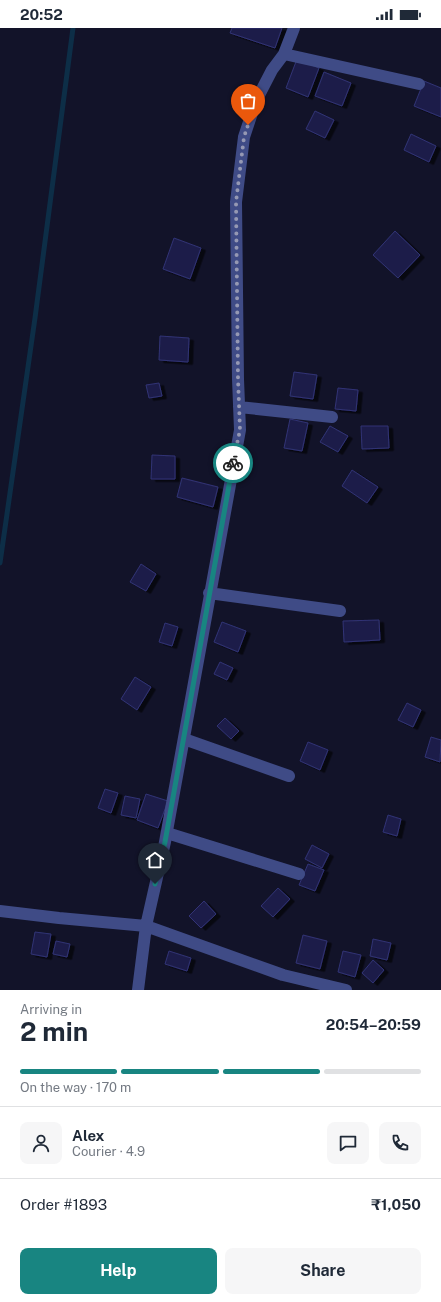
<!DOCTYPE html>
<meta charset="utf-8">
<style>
:root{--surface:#fff;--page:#f6f6f7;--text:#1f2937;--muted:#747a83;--line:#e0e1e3;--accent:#188581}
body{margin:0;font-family:"Public Sans",sans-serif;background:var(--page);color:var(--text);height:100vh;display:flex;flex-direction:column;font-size:15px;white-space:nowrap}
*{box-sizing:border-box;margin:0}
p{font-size:13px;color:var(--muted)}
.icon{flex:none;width:22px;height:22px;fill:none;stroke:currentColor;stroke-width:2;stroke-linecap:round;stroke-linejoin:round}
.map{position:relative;height:962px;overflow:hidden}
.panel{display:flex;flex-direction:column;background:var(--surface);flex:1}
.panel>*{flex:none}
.pin{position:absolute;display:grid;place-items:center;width:34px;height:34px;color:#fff;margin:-41px -17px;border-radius:50% 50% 50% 0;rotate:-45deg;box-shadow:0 0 4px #0007}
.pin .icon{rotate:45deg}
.courier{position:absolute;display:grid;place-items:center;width:40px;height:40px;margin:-20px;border:3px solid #188581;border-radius:50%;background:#fff;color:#222;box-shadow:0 1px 5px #0007}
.summary em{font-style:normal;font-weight:700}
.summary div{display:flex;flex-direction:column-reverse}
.summary{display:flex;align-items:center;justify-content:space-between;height:68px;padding:0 20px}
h1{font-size:26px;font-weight:700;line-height:30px}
.bar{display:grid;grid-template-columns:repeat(4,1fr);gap:6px 4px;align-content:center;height:48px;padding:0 20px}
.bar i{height:5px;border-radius:3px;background:var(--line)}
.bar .active{background:var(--accent)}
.bar p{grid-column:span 4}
.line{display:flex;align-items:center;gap:10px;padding:0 20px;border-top:1px solid var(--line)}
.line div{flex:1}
.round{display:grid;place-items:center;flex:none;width:42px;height:42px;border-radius:8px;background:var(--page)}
.primary-button{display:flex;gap:8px;margin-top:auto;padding:8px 20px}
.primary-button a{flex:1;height:46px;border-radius:8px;background:var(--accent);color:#fff;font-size:16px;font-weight:700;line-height:46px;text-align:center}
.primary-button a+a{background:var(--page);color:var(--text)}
.status{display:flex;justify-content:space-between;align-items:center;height:28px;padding:0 20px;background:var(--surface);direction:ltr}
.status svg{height:11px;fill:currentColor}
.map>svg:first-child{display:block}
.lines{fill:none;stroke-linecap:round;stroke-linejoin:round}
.stream{stroke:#0d2e47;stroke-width:5}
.building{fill:#1e1f4a;stroke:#313375;filter:url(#shadow)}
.minor{stroke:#3f4b86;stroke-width:12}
.done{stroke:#9598b3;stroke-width:4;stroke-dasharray:0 7.2}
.route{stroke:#188581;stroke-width:5}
</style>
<div class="status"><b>20:52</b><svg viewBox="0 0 49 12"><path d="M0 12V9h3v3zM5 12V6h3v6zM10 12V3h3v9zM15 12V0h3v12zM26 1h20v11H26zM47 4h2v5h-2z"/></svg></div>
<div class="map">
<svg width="441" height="962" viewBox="0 0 441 962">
<defs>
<filter id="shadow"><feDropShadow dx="4.5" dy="2.5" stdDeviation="0" flood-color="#0009"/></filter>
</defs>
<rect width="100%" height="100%" fill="#121329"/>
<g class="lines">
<path class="stream" d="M 0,535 L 35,290 L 73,0"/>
</g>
<path class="building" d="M 232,0 L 282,0 L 275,20 L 230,5 Z
M 297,31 L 319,40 L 308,69 L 286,60 Z
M 324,44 L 351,55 L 342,78 L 315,68 Z
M 424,53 L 441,60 L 441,89 L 414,78 Z
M 315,83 L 334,92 L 325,110 L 306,101 Z
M 411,106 L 436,118 L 429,134 L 404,122 Z
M 395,203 L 420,227 L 398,250 L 373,227 Z
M 174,210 L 201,220 L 190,251 L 163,241 Z
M 160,308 L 189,310 L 188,334 L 159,332 Z
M 294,344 L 317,347 L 313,371 L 290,368 Z
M 159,355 L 162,368 L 149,370 L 146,357 Z
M 338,360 L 358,362 L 356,383 L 335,381 Z
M 290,391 L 308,395 L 302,423 L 284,420 Z
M 330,398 L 348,408 L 338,424 L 320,414 Z
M 361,398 L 388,398 L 389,420 L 362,421 Z
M 152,427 L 175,428 L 175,451 L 151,451 Z
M 352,442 L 378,459 L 367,475 L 342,458 Z
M 182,450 L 218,459 L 213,479 L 177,469 Z
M 141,536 L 156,546 L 146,563 L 130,554 Z
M 379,592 L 380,612 L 344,614 L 343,593 Z
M 222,594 L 246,603 L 238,624 L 214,614 Z
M 165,595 L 178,599 L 172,618 L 159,614 Z
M 220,634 L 233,640 L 227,652 L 214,646 Z
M 135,649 L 151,659 L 137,682 L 121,671 Z
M 407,675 L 421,682 L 413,699 L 398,692 Z
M 225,690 L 239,703 L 231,711 L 217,698 Z
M 431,709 L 441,712 L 440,734 L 425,729 Z
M 308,714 L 328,722 L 320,742 L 300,733 Z
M 105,761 L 118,765 L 111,785 L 98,780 Z
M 146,766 L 168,773 L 158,800 L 137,792 Z
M 125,768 L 140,771 L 136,790 L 121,787 Z
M 388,787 L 401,791 L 397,808 L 383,804 Z
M 312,817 L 329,826 L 322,840 L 305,831 Z
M 308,836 L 324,842 L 315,863 L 299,857 Z
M 278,860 L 290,871 L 273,889 L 261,878 Z
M 204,873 L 216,886 L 201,900 L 189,888 Z
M 35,904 L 51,906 L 47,929 L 31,926 Z
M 303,907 L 327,913 L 320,941 L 296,935 Z
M 373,911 L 391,915 L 387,932 L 370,928 Z
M 56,913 L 70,916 L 67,929 L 53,926 Z
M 169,923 L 191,930 L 187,943 L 165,936 Z
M 343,923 L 361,927 L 355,949 L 338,944 Z
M 373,932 L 384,942 L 373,955 L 362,945 Z"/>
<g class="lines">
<path class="minor" d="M 284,26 L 419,56
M 239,379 L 332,389
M 209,565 L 340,583
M 184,711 L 289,748
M 167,805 L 299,846
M 0,883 L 59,890 L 146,898 L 283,947 L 346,962
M 138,962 L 146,898 L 165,814 L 240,402 L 238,351 L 236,174 L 244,109 L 256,73 L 272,42 L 284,26 L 294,0"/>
</g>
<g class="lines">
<path class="done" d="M 233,435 L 240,402 L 238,351 L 236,174 L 244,109 L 248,97"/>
<path class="route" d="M 155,856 L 165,814 L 233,435"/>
</g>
</svg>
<div class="pin" style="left:248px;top:97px;background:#ea580c"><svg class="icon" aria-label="bag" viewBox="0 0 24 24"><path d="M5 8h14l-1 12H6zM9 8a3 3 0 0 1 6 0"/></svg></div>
<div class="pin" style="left:155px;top:856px;background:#1f2937"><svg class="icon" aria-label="home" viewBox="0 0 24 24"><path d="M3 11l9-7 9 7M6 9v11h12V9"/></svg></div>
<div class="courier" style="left:233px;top:435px"><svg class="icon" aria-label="bike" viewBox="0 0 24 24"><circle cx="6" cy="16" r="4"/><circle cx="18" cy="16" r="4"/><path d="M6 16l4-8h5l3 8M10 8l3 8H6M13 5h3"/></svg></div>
</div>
<section class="panel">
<div class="summary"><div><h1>2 min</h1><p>Arriving in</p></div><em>20:54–20:59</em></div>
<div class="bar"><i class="active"></i><i class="active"></i><i class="active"></i><i></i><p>On the way · 170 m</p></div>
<div class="line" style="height:72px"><a class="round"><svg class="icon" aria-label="person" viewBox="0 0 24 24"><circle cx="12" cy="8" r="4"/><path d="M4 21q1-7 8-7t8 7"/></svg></a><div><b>Alex</b><p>Courier · 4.9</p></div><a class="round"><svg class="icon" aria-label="chat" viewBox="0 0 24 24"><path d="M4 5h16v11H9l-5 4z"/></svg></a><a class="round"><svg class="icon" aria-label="phone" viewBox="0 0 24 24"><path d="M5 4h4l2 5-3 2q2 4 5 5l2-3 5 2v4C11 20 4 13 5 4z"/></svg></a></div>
<div class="line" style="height:52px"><div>Order #1893</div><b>₹1,050</b></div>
<div class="primary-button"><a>Help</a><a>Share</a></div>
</section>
